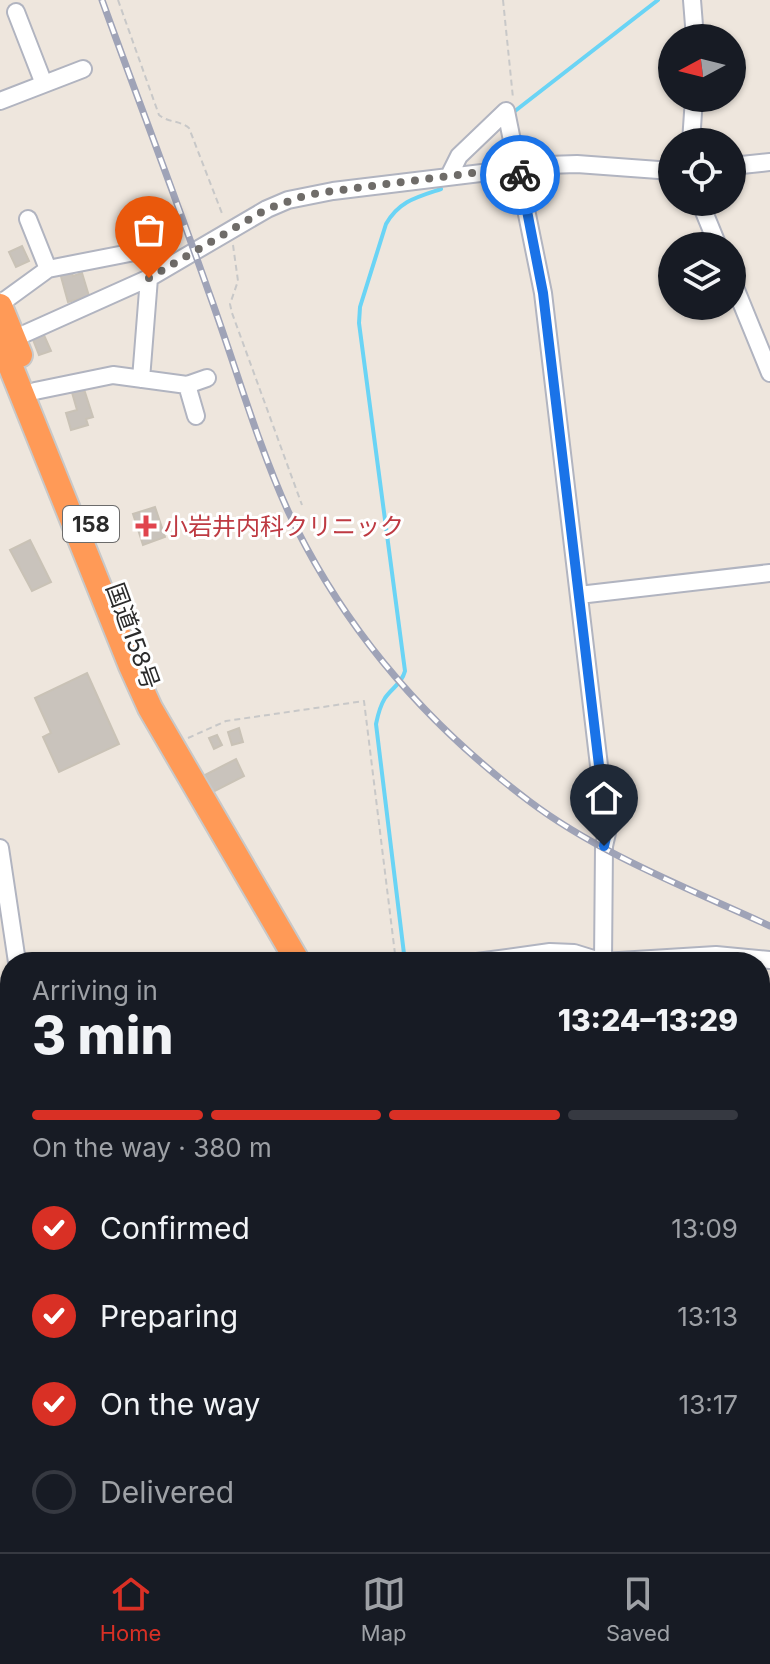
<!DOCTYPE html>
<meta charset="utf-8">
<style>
:root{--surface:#171b24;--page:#20242c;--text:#f1f3f6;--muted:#9ea1a6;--line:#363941;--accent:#d93025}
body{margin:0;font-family:Inter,"Noto Sans JP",sans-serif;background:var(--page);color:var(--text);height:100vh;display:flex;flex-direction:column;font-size:30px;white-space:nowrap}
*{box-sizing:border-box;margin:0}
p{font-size:26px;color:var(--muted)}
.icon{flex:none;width:44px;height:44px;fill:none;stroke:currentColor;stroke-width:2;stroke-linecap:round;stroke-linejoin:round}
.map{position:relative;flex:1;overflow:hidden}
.side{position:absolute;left:0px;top:952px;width:770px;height:600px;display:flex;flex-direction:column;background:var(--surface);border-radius:32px 32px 0 0;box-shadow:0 2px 6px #0004}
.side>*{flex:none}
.needle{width:52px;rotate:263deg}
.fabs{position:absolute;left:658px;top:24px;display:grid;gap:16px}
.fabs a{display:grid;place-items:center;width:88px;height:88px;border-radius:50%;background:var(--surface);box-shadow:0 2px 6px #0004;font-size:40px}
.pin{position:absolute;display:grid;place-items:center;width:68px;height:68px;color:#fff;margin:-82px -34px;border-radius:50% 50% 50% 0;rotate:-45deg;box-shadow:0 0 8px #0007}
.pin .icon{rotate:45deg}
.courier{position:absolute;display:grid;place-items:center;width:80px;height:80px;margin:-40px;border:6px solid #1a73e8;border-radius:50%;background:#fff;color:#222;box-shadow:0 2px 10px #0007}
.head em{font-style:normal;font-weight:800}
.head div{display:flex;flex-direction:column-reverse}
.head{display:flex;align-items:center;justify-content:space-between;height:136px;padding:0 32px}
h1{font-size:52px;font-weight:800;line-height:60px}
.bar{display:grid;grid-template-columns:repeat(4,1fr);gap:12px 8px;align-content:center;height:96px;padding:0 32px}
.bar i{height:10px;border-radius:6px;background:var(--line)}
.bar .selected{background:var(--accent)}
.bar p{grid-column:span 4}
ol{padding:0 32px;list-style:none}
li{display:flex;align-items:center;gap:24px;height:88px}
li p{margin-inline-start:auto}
li .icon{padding:8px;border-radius:50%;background:var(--accent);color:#fff;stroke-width:4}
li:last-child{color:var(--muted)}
li i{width:44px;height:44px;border:4px solid var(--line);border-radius:50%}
.tabs{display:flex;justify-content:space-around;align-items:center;height:112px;border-top:2px solid var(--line);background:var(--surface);font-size:22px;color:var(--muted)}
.tabs a{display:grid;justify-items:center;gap:4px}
.tabs .selected{color:var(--accent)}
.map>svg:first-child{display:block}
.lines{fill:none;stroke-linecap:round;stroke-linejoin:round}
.stream{stroke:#6ad4f5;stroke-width:4}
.building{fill:#c9c3bc;stroke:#c9c2b6;stroke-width:2}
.minor-casing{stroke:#b1b4c0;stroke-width:20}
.highway-casing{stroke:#c8c8c8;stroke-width:28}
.path{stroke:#c8c8c8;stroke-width:2;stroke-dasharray:6 4;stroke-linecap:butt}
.minor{stroke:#fff;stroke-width:16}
.highway{stroke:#ff9a57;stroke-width:24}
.rail-casing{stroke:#9fa3b7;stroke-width:7}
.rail{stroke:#fff;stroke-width:4;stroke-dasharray:12;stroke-linecap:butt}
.done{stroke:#6f6c69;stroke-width:8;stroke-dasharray:0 14.4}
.route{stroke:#1a73e8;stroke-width:10}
.health-dot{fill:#e0444e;stroke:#fff;stroke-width:3}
.labels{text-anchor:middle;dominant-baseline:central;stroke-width:6;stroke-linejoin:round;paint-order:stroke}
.shield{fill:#fff;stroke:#6b6b6b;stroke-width:2}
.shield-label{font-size:22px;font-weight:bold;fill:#2b2b2b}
.health-label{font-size:24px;fill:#be3a42;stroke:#fff;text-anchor:start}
.street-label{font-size:24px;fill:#2b2b2b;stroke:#fff}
</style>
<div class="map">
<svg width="770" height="1552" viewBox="0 0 770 1552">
<rect width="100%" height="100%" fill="#eee6dd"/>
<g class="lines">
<path class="stream" d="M 515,111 L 658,0
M 405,962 L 376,724 C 378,714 380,706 385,698 C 392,688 402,683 405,671 L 359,323 L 360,307 L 386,224 C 399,201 417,197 441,189
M 500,1542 L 505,1552"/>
</g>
<path class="building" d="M 22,246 L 29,261 L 16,267 L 9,252 Z
M 71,270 L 73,276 L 82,273 L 89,296 L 68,302 L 60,273 Z
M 43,333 L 51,351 L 39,355 L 32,337 Z
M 83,386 L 93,417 L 86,419 L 88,425 L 71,430 L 66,413 L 77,410 L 71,389 Z
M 155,507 L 165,537 L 143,545 L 133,514 Z
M 30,540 L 51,582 L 32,591 L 10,550 Z
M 87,673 L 119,744 L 59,772 L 43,737 L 51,733 L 35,698 Z
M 239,728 L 243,742 L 232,745 L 228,732 Z
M 217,735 L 222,745 L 214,749 L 209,738 Z
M 236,759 L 244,776 L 213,792 L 205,775 Z"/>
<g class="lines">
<defs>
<path id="minor" d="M 692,0 L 695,38
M 16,12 L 44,84
M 0,101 L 83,69
M 691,142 L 694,98
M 732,166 L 770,162
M 449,176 L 459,156 L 506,111 L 543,293 L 607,833 L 604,846 L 603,962
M 700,202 L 718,246
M 28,219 L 48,269
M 732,280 L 770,373
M 0,304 L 48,269 L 145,250 L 159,272
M 7,344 L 13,339 L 149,278 L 267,209 L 288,200 L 333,191 L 547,165 L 577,164 L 672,171
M 141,379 L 149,278
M 187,385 L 196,416
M 35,391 L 113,375 L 187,385 L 207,378
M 579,595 L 770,573
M 0,848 L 17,962
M 477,962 L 550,952 L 574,953 L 603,962 L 716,955 L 770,960
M 0,1335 L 10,1334
M 760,1352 L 770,1351
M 760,1462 L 770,1470
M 22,1542 L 23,1552
M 290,1552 L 331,1542"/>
<path id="highway" d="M 0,306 L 20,355
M 0,340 L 131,666 L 150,708 L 298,962
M 598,1542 L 601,1552"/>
</defs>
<use href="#minor" class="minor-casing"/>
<use href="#highway" class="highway-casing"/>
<path class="path" d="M 118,0 L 159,115 C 169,123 179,120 189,128 L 223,216
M 503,0 L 513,98
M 233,245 L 238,281 L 230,304 L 232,313 L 302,505
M 188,738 L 226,721 L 364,701 L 396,962
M 760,986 L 770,1146
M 109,1542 L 109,1552
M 373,1542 L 376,1552"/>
<use href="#minor" class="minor"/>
<use href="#highway" class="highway"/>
<defs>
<path id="rail" d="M 102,0 C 137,97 174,193 208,290 C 234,361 257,443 288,511 C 343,628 426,724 529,801 C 599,854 690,889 770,926"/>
</defs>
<use href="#rail" class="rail-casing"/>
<use href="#rail" class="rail"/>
</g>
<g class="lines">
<path class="done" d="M 149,278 L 267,209 L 307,195 L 333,191 L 519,167 L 520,175"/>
<path class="route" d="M 520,175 L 543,293 L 607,833 L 604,846"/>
</g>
<path class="health-dot" d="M142 514h8v8h8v8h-8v8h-8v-8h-8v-8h8z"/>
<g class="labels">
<rect class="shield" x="63" y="506" width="56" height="36" rx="6"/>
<g class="shield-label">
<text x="91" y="524">158</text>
</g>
<g class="health-label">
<text x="164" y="526">小岩井内科クリニック</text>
</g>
<g class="street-label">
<text transform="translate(133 636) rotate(70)">国道158号</text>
</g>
</g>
</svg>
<div class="fabs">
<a><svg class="needle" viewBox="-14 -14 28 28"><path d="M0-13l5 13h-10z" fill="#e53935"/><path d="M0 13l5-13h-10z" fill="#9ea1a6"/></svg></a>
<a><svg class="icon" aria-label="locate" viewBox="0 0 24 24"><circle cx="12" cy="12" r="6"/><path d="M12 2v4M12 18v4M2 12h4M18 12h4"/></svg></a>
<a><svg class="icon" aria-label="layers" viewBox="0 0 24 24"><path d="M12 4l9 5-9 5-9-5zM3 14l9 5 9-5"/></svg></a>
</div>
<div class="pin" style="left:149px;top:278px;background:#ea580c"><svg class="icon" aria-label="bag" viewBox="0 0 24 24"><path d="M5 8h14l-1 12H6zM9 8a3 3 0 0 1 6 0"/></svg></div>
<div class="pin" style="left:604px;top:846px;background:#1f2937"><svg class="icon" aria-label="home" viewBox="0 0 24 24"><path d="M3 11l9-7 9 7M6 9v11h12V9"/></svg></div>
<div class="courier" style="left:520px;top:175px"><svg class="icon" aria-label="bike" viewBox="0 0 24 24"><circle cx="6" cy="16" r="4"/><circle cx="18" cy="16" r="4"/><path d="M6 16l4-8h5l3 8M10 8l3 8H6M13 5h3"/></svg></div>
<section class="side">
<div class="head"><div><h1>3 min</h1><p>Arriving in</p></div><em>13:24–13:29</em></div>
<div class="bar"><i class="selected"></i><i class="selected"></i><i class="selected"></i><i></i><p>On the way · 380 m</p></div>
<ol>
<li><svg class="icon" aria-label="check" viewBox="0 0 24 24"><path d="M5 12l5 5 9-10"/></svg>Confirmed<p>13:09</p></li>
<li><svg class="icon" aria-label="check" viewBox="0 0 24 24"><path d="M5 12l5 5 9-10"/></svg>Preparing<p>13:13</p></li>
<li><svg class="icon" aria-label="check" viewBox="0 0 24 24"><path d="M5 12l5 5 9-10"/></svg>On the way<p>13:17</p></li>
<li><i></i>Delivered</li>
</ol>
</section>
</div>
<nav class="tabs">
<a class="selected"><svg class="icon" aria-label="home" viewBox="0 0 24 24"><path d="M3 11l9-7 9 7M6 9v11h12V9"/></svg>Home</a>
<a><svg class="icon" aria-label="map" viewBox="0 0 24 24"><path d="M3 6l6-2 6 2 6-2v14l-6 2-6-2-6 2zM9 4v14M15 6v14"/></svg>Map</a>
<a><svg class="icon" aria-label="saved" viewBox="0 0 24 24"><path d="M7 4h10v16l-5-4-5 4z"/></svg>Saved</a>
</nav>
